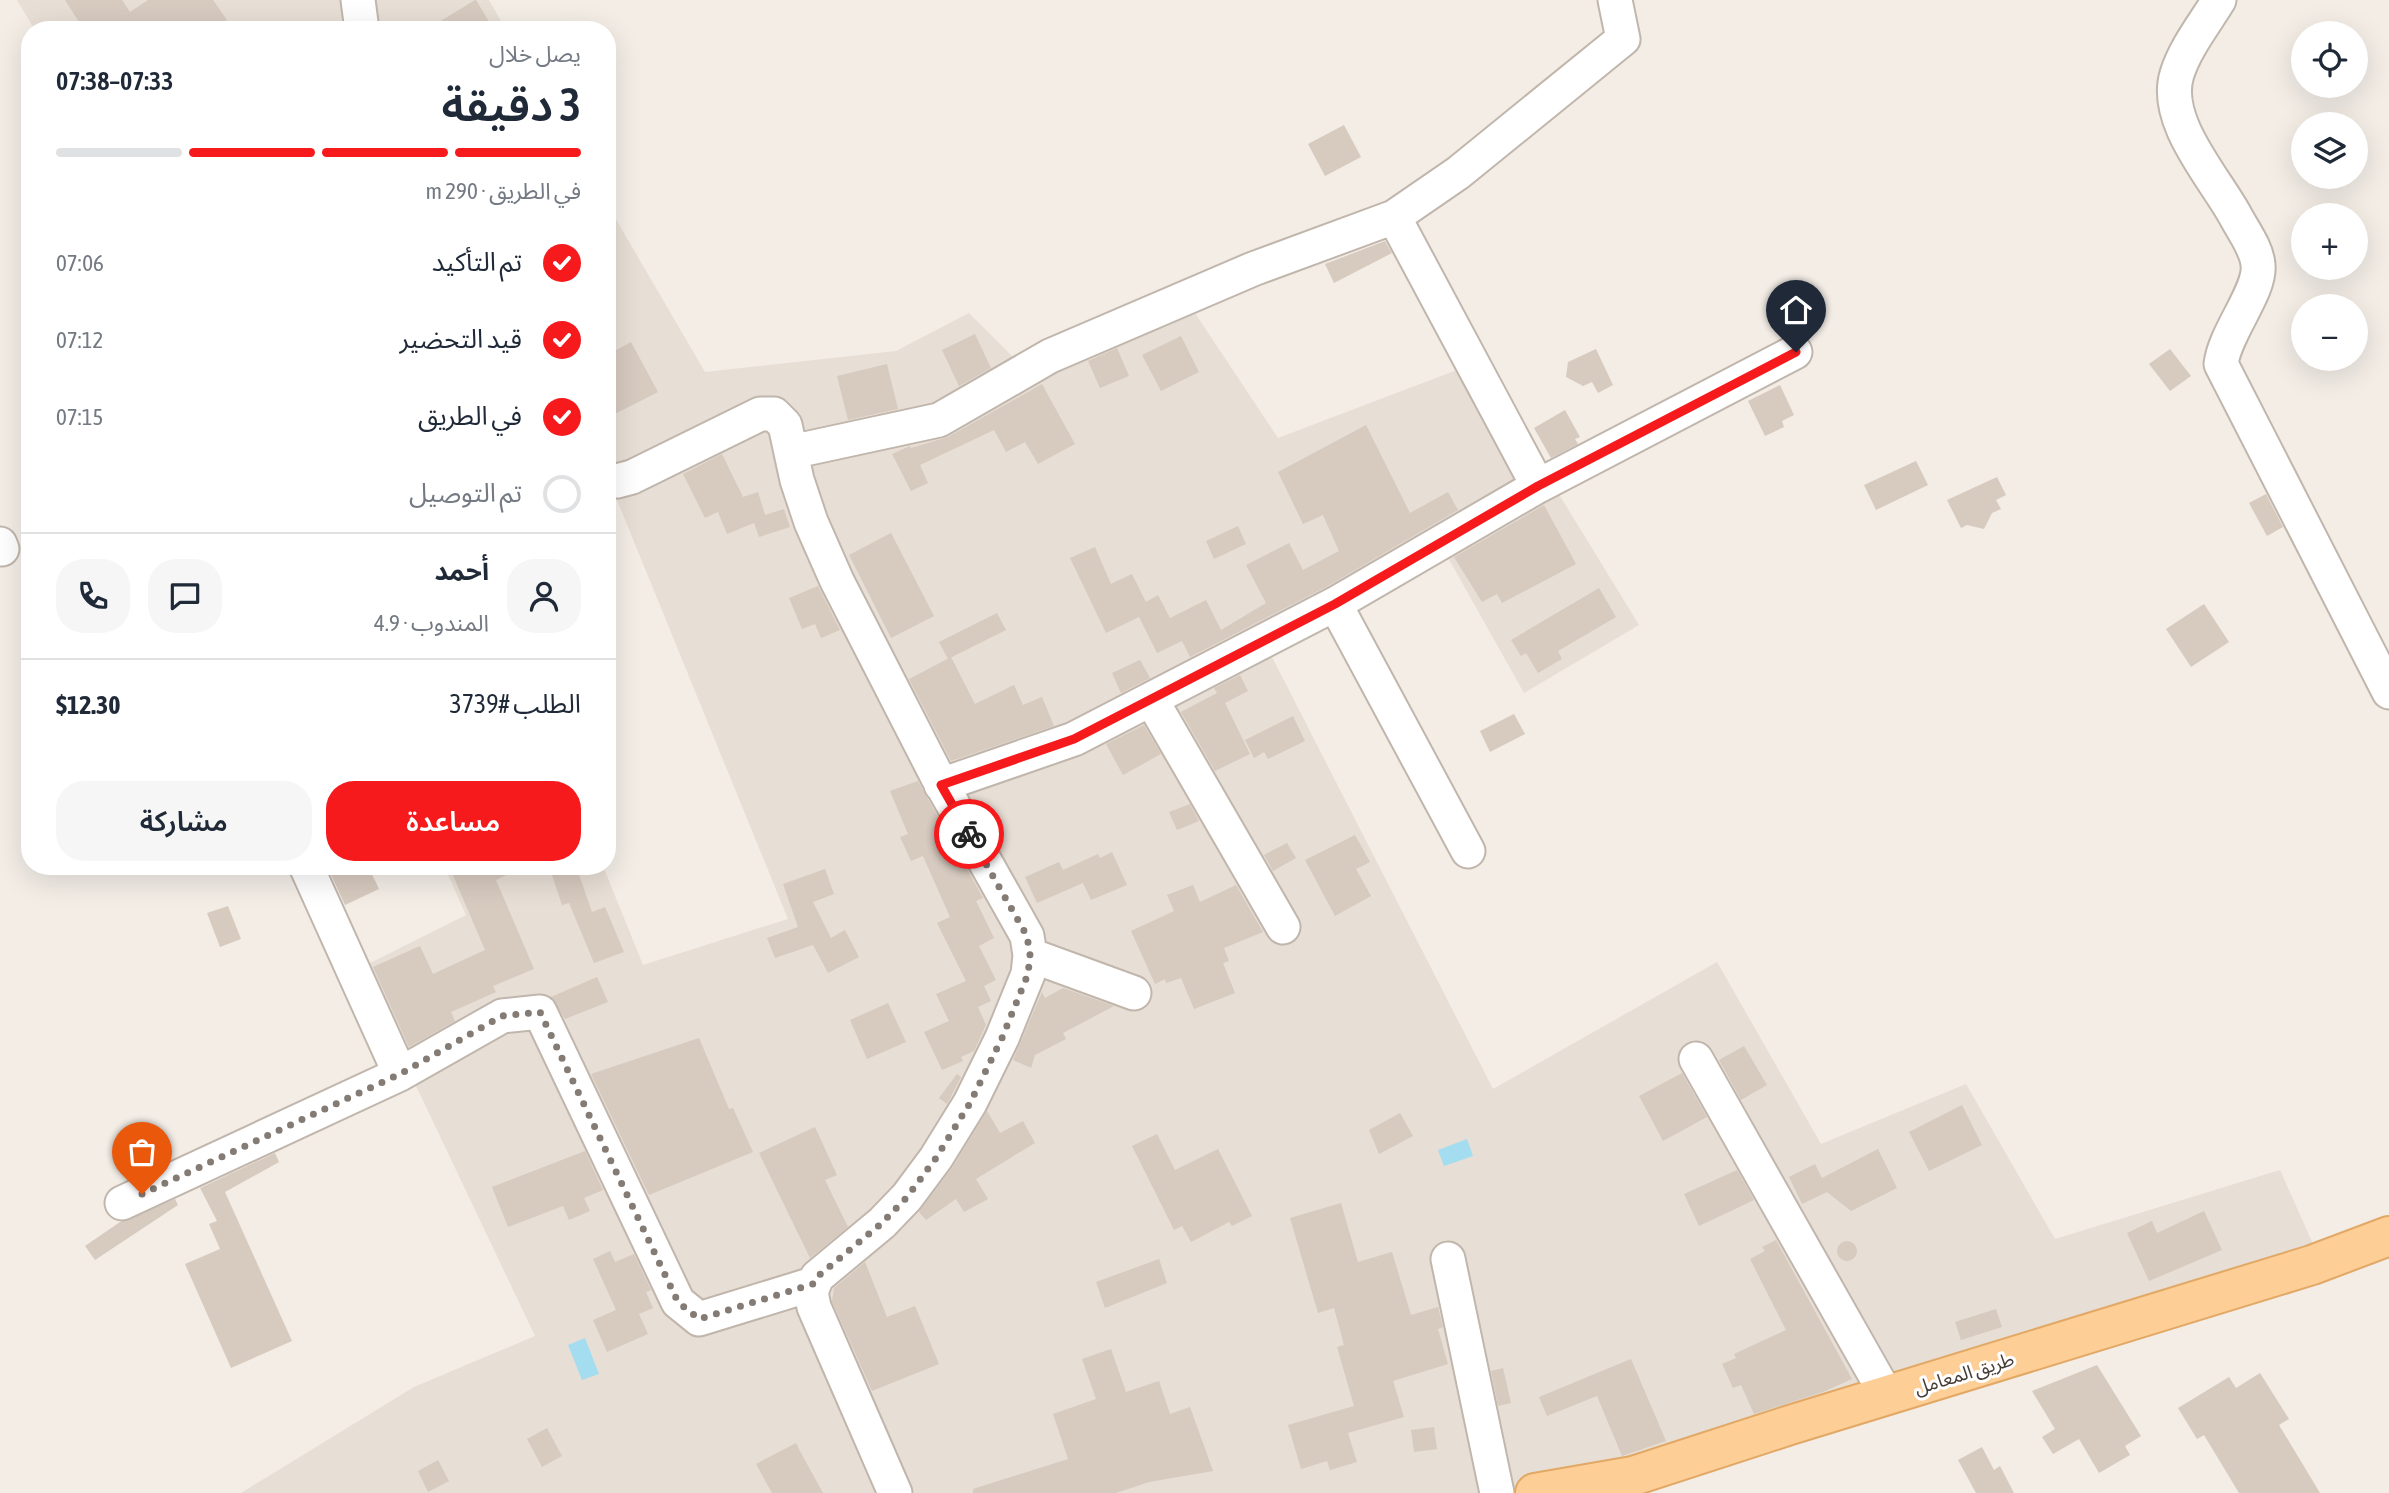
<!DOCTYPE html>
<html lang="ar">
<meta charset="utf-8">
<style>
:root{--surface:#fff;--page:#f6f6f7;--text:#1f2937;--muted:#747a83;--line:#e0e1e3;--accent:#f71a1d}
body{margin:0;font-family:"Asap Condensed","Noto Sans Arabic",sans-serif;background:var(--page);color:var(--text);direction:rtl;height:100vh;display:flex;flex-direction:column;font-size:26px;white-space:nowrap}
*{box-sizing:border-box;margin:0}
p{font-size:23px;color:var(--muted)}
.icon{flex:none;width:38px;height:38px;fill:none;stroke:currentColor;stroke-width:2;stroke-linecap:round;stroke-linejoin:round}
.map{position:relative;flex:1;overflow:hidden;direction:ltr}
.details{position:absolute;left:21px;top:21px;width:595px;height:854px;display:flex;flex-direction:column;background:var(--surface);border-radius:28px;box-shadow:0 7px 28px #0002;direction:rtl}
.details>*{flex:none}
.fabs{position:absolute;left:2291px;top:21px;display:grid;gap:14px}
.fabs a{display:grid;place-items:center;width:77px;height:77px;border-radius:50%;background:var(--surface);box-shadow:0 7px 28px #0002;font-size:35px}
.pin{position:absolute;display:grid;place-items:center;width:60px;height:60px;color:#fff;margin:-72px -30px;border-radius:50% 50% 50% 0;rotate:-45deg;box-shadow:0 0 7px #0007}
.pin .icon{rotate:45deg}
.courier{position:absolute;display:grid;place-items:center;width:70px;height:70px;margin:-35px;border:5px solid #f71a1d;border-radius:50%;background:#fff;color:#222;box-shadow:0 2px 9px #0007}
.headline em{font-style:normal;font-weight:600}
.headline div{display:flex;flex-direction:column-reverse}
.headline{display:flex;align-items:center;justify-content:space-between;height:119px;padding:0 35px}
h1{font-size:46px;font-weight:600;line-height:52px}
.bar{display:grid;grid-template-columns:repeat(4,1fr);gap:10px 7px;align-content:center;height:84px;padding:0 35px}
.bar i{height:9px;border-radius:5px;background:var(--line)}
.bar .current{background:var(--accent)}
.bar p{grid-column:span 4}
.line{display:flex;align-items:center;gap:18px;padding:0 35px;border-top:2px solid var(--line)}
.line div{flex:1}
.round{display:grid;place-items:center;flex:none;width:74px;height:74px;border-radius:28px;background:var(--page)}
ol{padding:0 35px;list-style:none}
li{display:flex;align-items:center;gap:21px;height:77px}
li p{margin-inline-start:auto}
li .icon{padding:7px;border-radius:50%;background:var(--accent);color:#fff;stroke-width:4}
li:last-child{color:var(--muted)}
li i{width:38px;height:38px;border:4px solid var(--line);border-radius:50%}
.button{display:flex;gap:14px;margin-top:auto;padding:14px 35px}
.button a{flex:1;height:80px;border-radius:28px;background:var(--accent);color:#fff;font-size:28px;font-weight:600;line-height:80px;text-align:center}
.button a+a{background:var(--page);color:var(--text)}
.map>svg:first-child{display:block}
.residential{fill:#e7ded5}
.water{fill:#a3ddef}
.building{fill:#d7cabf}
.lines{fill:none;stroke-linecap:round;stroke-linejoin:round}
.minor-casing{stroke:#c1b6ac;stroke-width:37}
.major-casing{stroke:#e2a865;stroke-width:42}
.minor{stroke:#fff;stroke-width:33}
.major{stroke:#fdce96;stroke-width:38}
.done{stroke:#837b74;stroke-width:7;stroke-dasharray:0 12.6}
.route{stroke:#f71a1d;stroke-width:9}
.labels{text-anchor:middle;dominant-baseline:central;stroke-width:6;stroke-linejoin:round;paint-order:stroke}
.street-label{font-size:19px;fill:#463d36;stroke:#fff}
</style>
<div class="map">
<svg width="2389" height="1493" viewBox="0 0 2389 1493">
<rect width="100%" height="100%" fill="#f3ede6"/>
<path class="residential" d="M 17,0 L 489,0 L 506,30 L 35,30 Z
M 607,204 L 705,372 L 896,351 L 969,313 L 1014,358 L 1179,289 L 1278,438 L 1478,362 L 1639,625 L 1524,693 L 1446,554 L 1272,657 L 1493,1089 L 1717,962 L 1821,1144 L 1966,1084 L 2055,1239 L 2280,1170 L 2326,1273 L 1603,1493 L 241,1493 L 414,1387 L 535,1336 L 360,968 L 466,915 L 444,866 L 603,866 L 643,965 L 788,919 L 617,500 L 607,503 Z"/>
<path class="water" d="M 1467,1139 L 1473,1156 L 1444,1166 L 1438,1150 Z
M 585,1338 L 599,1374 L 582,1380 L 568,1345 Z"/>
<path class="building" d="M 65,0 L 122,0 L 130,12 L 148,0 L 213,0 L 227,20 L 212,30 L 84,30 Z
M 476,0 L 494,30 L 426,30 L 475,0 Z
M 1344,125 L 1361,157 L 1325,176 L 1308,144 Z
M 1385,241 L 1392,253 L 1334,283 L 1325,264 Z
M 975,334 L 991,368 L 959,386 L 942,350 Z
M 1181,336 L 1199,372 L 1161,391 L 1142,355 Z
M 631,342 L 658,392 L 607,418 L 607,355 Z
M 1117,348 L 1129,376 L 1100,388 L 1088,361 Z
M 1596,349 L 1613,385 L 1598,393 L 1592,382 L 1583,386 L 1566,377 L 1568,362 Z
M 2170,349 L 2191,376 L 2170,391 L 2149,364 Z
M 887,364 L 898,409 L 848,420 L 837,376 Z
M 1042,384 L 1075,444 L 1038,464 L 1025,442 L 1006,452 L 994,430 L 920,465 L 928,483 L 911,491 L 892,454 L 910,446 L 911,448 L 948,437 Z
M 1780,385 L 1794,415 L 1782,421 L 1784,427 L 1765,436 L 1748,401 Z
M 1565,410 L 1580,437 L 1575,439 L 1578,444 L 1551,458 L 1534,428 Z
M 1366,425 L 1410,513 L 1448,492 L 1458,510 L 1326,587 L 1190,657 L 1182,641 L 1157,653 L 1139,617 L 1106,633 L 1070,558 L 1095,547 L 1111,584 L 1132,574 L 1146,602 L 1158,595 L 1170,618 L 1206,600 L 1221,630 L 1266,603 L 1246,565 L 1289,543 L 1303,570 L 1339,551 L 1323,515 L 1303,524 L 1278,472 Z
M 722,454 L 743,497 L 758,492 L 765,515 L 784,509 L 790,527 L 759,537 L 754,523 L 727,534 L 718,512 L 705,518 L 683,474 Z
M 1916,461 L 1928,485 L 1876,510 L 1864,485 Z
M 1997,477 L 2006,495 L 1996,500 L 2001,509 L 1992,513 L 1984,529 L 1967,525 L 1961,528 L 1947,500 Z
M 2266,494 L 2283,527 L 2267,536 L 2249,503 Z
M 1544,505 L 1576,564 L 1502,603 L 1497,594 L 1482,602 L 1454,557 Z
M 1238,526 L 1246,544 L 1214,559 L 1206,541 Z
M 891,533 L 934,616 L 891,638 L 849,555 Z
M 818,586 L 840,630 L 821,638 L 815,624 L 802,629 L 789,598 Z
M 1599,588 L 1616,617 L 1558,651 L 1562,659 L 1538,673 L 1526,653 L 1521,656 L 1511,640 Z
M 2204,604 L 2229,642 L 2191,667 L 2166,629 Z
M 997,613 L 1006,630 L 948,659 L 939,642 Z
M 951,657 L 975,704 L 1014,685 L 1023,705 L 1042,697 L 1054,726 L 951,761 L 909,679 Z
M 1140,660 L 1150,678 L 1121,693 L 1112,673 Z
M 1240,675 L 1248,691 L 1225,703 L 1250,754 L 1215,771 L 1181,712 L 1217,693 L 1214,688 Z
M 1514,714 L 1525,734 L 1490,752 L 1480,731 Z
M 1293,716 L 1305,741 L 1268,759 L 1264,752 L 1254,758 L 1245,740 Z
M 1144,725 L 1161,754 L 1123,775 L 1106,744 Z
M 918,781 L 983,898 L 976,901 L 994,938 L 979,946 L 996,980 L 984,986 L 991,1001 L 978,1007 L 986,1025 L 974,1051 L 961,1057 L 963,1061 L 942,1070 L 924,1032 L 949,1021 L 936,994 L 966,981 L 937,923 L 950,917 L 923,856 L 911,861 L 900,837 L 908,834 L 890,791 Z
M 1190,804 L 1199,821 L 1177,830 L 1169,812 Z
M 1355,835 L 1370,862 L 1356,869 L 1371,896 L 1335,916 L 1305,860 Z
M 1287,843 L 1296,858 L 1273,871 L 1264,855 Z
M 1112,852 L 1127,885 L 1091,900 L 1083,883 L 1037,903 L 1025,877 L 1059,862 L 1063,870 L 1098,854 L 1100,858 Z
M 327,866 L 368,866 L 379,889 L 345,905 Z
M 449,866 L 526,866 L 496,880 L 534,969 L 493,986 L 496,992 L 451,1012 L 455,1021 L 409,1047 L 373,967 L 420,946 L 433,974 L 485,950 Z
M 549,866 L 576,866 L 592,912 L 605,907 L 624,952 L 594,963 L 569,903 L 562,905 Z
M 825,869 L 834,894 L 813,902 L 831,938 L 845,930 L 859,957 L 828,973 L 813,945 L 775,958 L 767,938 L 798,927 L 783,884 Z
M 1193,885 L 1200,902 L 1236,885 L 1263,932 L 1224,948 L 1229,961 L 1223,963 L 1235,993 L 1194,1009 L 1181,978 L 1166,983 L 1165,979 L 1155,984 L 1131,931 L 1174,911 L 1167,895 Z
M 228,906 L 241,939 L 220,947 L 207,913 Z
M 597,977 L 608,1002 L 565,1019 L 551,997 Z
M 1063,988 L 1114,1006 L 1063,1033 L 1066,1039 L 1035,1055 L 1031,1068 L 1013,1060 L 1042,992 L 1045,998 Z
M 888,1003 L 906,1042 L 867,1059 L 850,1020 Z
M 699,1038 L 729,1109 L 733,1108 L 753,1152 L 649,1195 L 591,1074 Z
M 1744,1046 L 1767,1085 L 1741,1100 L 1719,1060 Z
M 1682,1073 L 1707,1117 L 1663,1141 L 1639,1096 Z
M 957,1074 L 961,1077 L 947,1104 L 939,1098 Z
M 1962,1105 L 1982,1145 L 1929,1171 L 1909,1132 Z
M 987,1111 L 1000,1133 L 1023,1121 L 1035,1143 L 976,1179 L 988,1199 L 964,1212 L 956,1199 L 926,1220 L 919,1212 L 952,1168 Z
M 1400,1113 L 1413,1136 L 1379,1154 L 1369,1130 Z
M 815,1127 L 837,1175 L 825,1180 L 848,1227 L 810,1258 L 759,1153 Z
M 1157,1134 L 1175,1170 L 1218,1149 L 1252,1216 L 1232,1226 L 1229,1222 L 1191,1242 L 1182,1226 L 1174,1230 L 1132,1146 Z
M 1878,1149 L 1897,1188 L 1851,1211 L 1827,1192 L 1802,1204 L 1789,1177 L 1815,1164 L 1822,1178 Z
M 585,1151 L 603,1190 L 584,1198 L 590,1211 L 569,1220 L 563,1206 L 508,1227 L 492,1187 Z
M 275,1153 L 279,1162 L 225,1192 L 292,1341 L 231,1368 L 185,1264 L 220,1249 L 209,1224 L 217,1221 L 200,1188 Z
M 1737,1170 L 1754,1200 L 1699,1226 L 1684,1194 Z
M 175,1199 L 178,1205 L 95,1260 L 85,1246 L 120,1222 Z
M 1341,1203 L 1358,1262 L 1392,1252 L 1411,1315 L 1438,1307 L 1443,1327 L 1438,1329 L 1448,1364 L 1393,1381 L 1404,1417 L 1348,1433 L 1357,1462 L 1330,1470 L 1327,1461 L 1301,1469 L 1288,1425 L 1354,1406 L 1337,1347 L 1344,1345 L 1334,1308 L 1318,1313 L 1290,1218 Z
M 2204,1211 L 2222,1250 L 2149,1281 L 2127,1233 L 2152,1221 L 2157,1233 Z
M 1776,1240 L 1852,1379 L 1823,1392 L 1754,1414 L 1741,1385 L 1733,1388 L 1722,1364 L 1736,1358 L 1734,1354 L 1786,1330 L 1750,1259 L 1765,1251 L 1762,1247 Z
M1837 1251a10 10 0 1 1 20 0a10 10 0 1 1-20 0Z
M 610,1251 L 615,1262 L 634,1254 L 651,1290 L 646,1292 L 653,1308 L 639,1314 L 648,1334 L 607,1352 L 593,1320 L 616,1310 L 593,1259 Z
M 1159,1259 L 1167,1283 L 1105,1308 L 1096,1282 Z
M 865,1262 L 887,1317 L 915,1306 L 939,1364 L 872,1391 L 832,1301 L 834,1288 Z
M 1996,1309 L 2002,1327 L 1961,1340 L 1955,1322 Z
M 1111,1349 L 1126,1392 L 1159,1381 L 1170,1414 L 1190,1407 L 1213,1471 L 1149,1482 L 1116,1493 L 973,1493 L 973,1489 L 1068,1459 L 1053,1414 L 1096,1399 L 1082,1359 Z
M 1631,1359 L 1666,1441 L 1622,1456 L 1597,1396 L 1547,1416 L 1539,1397 Z
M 2097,1365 L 2141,1436 L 2125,1446 L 2130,1455 L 2099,1473 L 2079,1439 L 2053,1454 L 2042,1437 L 2055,1429 L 2032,1391 Z
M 1503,1368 L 1511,1403 L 1498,1406 L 1491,1371 Z
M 2260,1373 L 2289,1419 L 2279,1425 L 2320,1493 L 2239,1493 L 2204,1435 L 2197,1439 L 2178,1408 L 2229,1377 L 2236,1388 Z
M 1434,1427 L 1437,1449 L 1414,1452 L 1411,1430 Z
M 547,1428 L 562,1456 L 542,1467 L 527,1439 Z
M 796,1443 L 801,1453 L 823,1493 L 772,1493 L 756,1464 Z
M 1982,1447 L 1994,1470 L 2000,1466 L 2014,1493 L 1976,1493 L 1958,1460 Z
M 438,1460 L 449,1481 L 428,1492 L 418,1471 Z"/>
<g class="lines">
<defs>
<path id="minor" d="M 358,0 L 362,30
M 2219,0 C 2205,23 2185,48 2177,74 C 2162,121 2215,178 2236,217 C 2244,232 2257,249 2258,265 C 2261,291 2225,332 2221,364 L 2389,692
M 1394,217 L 1538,486
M 791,452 L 939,420 L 1050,356 L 1253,269 L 1394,217 L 1458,173 L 1623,39 L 1615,0
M 607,479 L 617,481 L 632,477 L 760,414 L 774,414 L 785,425 L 797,480 L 811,522 L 837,581 L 938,778 L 1027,936 L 1030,955 L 1028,974 L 1002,1038 L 970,1103 L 936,1158 L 907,1197 L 882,1223 L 817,1277 L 811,1292 L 814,1307 L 895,1493
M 0,544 L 2,549
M 1335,604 L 1468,851
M 1151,699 L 1283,927
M 941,785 L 1074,739 L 1335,604 L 1538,486 L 1795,352
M 306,866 L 400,1074 L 502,1016 L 540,1012 L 678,1302 L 699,1319 L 813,1284
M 1030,955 L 1134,993
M 1696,1059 L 1887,1396
M 122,1203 L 400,1074
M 1448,1259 L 1497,1493"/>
<path id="major" d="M 1535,1493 L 1633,1476 L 1790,1425 L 2312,1265 L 2389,1236"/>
</defs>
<use href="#minor" class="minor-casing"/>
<use href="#major" class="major-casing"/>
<use href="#minor" class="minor"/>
<use href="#major" class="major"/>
</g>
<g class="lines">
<path class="done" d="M 142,1194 L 400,1074 L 502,1016 L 540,1012 L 678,1302 L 699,1319 L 813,1284 L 817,1277 L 882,1223 L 907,1197 L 936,1158 L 970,1103 L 1002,1038 L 1028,974 L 1030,955 L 1027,936 L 969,834"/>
<path class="route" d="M 969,834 L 941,785 L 1074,739 L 1335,604 L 1538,486 L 1796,352"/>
</g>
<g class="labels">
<g class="street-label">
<text transform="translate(1964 1373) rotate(-17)">طريق المعامل</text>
</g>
</g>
</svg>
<div class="fabs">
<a><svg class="icon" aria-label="locate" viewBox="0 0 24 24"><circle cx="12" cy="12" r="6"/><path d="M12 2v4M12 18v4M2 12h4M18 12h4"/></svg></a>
<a><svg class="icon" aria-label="layers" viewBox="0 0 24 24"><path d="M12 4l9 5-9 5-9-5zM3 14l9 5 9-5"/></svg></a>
<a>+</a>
<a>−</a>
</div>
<div class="pin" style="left:142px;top:1194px;background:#ea580c"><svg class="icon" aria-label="bag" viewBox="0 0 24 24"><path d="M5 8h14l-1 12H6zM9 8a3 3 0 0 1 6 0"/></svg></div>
<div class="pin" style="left:1796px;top:352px;background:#1f2937"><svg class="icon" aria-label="home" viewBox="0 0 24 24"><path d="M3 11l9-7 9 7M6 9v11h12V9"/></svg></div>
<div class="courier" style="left:969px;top:834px"><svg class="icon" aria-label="bike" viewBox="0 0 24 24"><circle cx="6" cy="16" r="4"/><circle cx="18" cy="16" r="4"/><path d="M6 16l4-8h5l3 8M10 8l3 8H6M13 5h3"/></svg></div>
<section class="details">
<div class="headline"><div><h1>3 دقيقة</h1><p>يصل خلال</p></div><em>07:33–07:38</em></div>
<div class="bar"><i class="current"></i><i class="current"></i><i class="current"></i><i></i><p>في الطريق · 290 m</p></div>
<ol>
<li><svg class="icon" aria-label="check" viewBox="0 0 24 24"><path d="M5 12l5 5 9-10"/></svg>تم التأكيد<p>07:06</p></li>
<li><svg class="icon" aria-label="check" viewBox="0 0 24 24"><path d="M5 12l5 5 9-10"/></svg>قيد التحضير<p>07:12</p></li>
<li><svg class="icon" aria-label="check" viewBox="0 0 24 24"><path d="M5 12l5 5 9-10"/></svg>في الطريق<p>07:15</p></li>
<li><i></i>تم التوصيل</li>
</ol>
<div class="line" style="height:126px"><a class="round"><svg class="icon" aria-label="person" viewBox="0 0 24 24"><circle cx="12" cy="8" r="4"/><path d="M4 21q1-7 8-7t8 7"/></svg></a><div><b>أحمد</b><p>المندوب · 4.9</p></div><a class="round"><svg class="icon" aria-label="chat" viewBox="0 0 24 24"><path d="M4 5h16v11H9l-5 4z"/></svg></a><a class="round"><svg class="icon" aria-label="phone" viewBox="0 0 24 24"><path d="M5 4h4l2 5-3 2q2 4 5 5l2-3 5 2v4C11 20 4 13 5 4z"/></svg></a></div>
<div class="line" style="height:91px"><div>الطلب #3739</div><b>$12.30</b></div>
<div class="button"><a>مساعدة</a><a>مشاركة</a></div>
</section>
</div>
